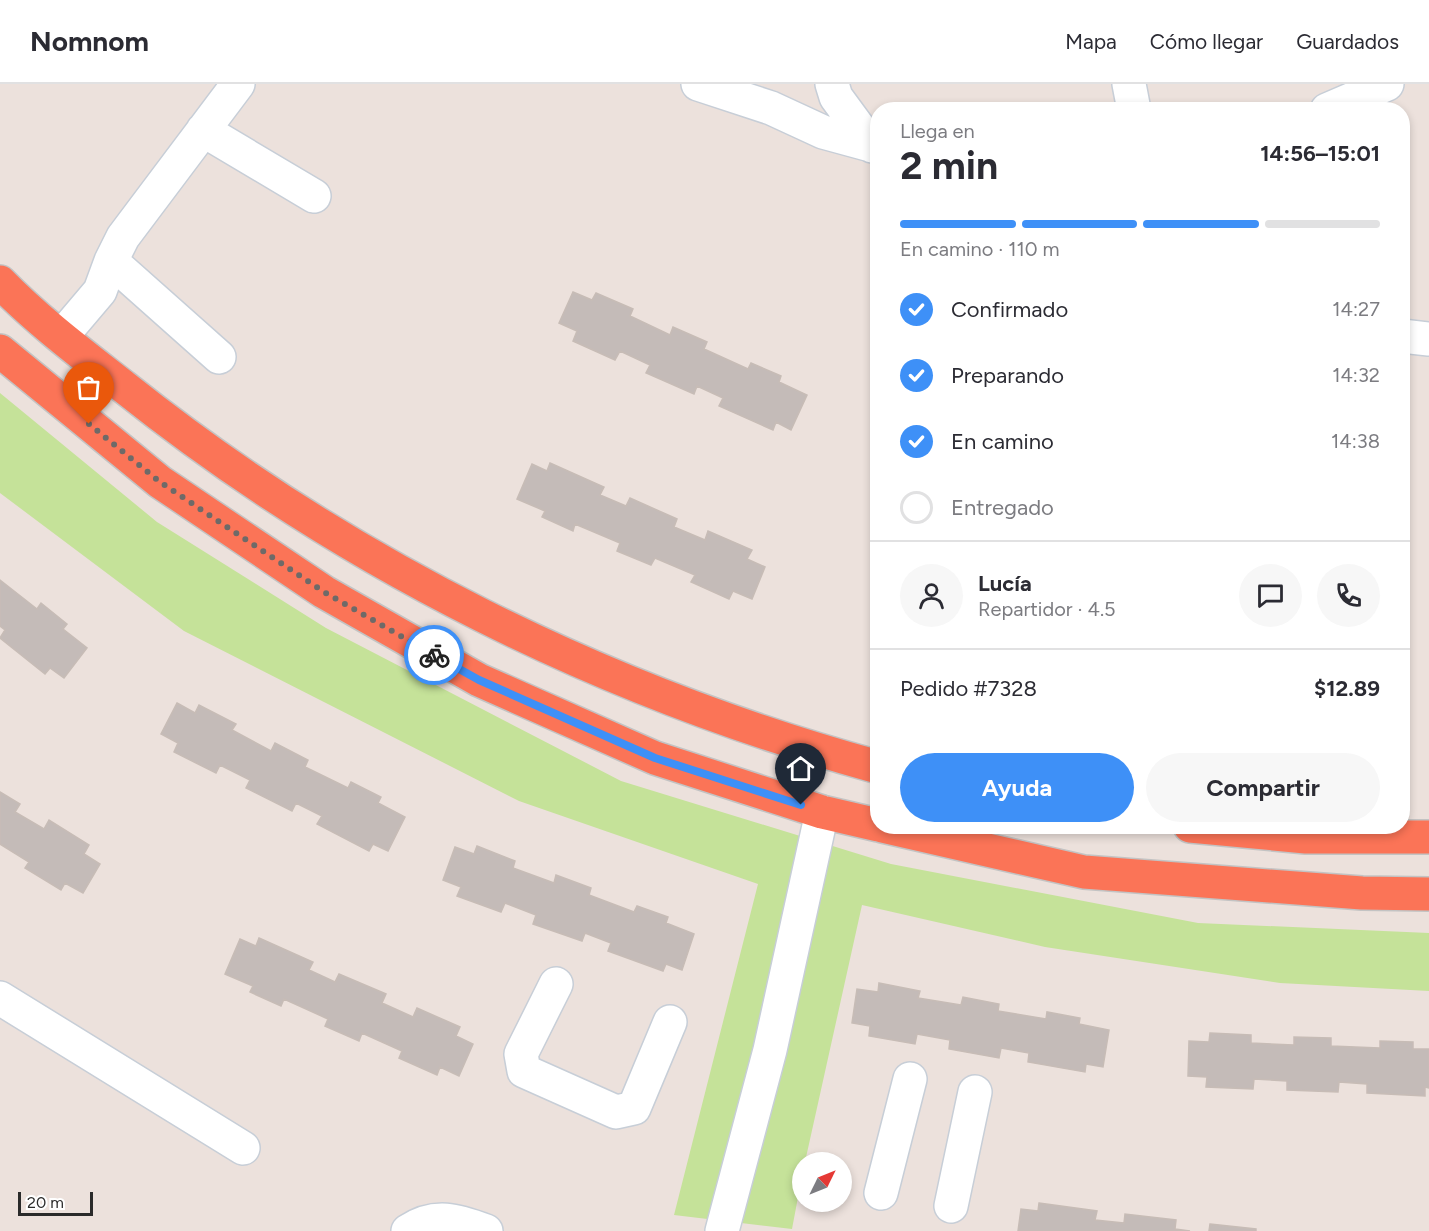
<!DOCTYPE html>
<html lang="es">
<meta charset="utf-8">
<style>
:root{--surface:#fff;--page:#f7f7f7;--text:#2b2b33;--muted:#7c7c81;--line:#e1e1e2;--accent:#3e90f7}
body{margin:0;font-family:Figtree,sans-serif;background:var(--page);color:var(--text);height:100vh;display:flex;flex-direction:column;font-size:22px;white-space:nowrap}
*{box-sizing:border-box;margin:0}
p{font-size:20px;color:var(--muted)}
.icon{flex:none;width:33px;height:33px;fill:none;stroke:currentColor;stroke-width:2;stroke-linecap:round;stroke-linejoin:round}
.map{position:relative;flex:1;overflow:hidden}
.details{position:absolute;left:870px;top:18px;width:540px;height:732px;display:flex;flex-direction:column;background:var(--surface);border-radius:24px;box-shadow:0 3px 9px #0003}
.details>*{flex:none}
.needle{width:39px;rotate:47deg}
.buttons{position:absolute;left:792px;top:1068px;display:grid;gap:12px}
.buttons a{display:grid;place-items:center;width:60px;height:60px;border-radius:50%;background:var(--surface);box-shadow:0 3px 9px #0003;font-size:30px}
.scale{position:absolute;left:18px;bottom:15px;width:75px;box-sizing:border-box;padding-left:6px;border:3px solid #2a2a2a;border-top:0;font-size:16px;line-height:21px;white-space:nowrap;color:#2a2a2a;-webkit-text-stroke:4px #fff;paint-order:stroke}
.pin{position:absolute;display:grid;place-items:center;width:51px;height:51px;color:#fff;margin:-62px -26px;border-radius:50% 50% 50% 0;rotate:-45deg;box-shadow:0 0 6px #0007}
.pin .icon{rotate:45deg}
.courier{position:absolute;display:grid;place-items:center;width:60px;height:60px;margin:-30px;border:4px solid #3e90f7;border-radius:50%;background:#fff;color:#222;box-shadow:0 2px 8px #0007}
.overview em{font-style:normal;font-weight:700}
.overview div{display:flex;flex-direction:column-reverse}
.overview{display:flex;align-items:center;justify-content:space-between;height:102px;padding:0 30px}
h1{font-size:39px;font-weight:700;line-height:45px}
.bar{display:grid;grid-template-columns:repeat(4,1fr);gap:9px 6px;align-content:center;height:72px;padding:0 30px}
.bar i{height:8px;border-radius:4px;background:var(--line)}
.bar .selected{background:var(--accent)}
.bar p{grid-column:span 4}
.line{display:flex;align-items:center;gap:15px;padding:0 30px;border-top:2px solid var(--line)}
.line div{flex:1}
.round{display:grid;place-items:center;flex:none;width:63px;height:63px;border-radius:32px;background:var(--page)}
ol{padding:0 30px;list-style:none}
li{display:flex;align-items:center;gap:18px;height:66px}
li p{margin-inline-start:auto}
li .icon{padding:6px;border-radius:50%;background:var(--accent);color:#fff;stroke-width:4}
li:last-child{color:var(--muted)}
li i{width:33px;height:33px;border:3px solid var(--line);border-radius:50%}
.button{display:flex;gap:12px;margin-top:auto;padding:12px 30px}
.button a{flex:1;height:69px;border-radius:36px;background:var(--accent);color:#fff;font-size:24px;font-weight:700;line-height:69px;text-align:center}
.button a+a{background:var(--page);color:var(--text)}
header{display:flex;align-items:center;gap:36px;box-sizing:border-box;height:84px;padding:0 30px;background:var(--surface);border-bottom:2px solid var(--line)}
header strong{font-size:28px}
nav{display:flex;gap:33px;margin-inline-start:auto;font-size:21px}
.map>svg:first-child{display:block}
.green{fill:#c5e299}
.building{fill:#c4bbb8;stroke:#c7bcb6;stroke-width:1.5}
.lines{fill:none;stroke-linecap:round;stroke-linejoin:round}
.minor-casing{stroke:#c7ced7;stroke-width:36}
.highway-casing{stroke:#c3c3c3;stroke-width:36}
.minor{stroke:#fff;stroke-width:33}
.highway{stroke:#fb7457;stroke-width:33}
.done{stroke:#6e6a68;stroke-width:6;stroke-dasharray:0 10.8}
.route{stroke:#3e90f7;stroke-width:8}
</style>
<header>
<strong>Nomnom</strong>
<nav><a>Mapa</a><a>Cómo llegar</a><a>Guardados</a></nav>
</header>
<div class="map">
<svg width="1429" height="1147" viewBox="0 0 1429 1147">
<rect width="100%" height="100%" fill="#ece1dc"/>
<path class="green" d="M 0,309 L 157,438 L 326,544 L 621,697 L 891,780 L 1198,839 L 1429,849 L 1429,907 L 1280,899 L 1045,863 L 862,821 L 805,1078 L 802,1078 L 802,1092 L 792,1145 L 674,1131 L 758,800 L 519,717 L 184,547 L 0,409 Z"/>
<path class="building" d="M 573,208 L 592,216 L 596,209 L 633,225 L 630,232 L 670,251 L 673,243 L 707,258 L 704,265 L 748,285 L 751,279 L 781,292 L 779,298 L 807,311 L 791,346 L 776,338 L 773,346 L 719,322 L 723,314 L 697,302 L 694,310 L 646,289 L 650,281 L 620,267 L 615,276 L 573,257 L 577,247 L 559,239 Z
M 550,379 L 604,403 L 600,411 L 626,422 L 630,414 L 677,435 L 674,443 L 705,456 L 708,447 L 752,466 L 747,475 L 765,483 L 752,515 L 733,507 L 729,515 L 691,498 L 695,491 L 655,474 L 651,481 L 617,467 L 620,459 L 575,440 L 573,447 L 542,433 L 545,427 L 517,415 L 532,380 L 547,387 Z
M 0,496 L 37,525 L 41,519 L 67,540 L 63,545 L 87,564 L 64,594 L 50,584 L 45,590 L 0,554 L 5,546 L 0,542 Z
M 177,619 L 195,629 L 199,621 L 236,640 L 232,646 L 271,667 L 275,659 L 308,676 L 305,683 L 348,704 L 351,698 L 381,713 L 378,719 L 405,733 L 388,767 L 373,760 L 369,767 L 317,740 L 322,732 L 296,719 L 292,727 L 246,704 L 250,696 L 220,681 L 216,689 L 174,668 L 178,659 L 161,650 Z
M 0,708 L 20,720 L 15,728 L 44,745 L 49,736 L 89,761 L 84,770 L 100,780 L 83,809 L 65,799 L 61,806 L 25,784 L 29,778 L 0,760 Z
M 477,762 L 515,777 L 513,784 L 554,799 L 556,791 L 591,804 L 589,811 L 634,828 L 637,822 L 668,833 L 666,839 L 694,850 L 682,886 L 666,880 L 663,887 L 608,867 L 611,859 L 585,849 L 582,857 L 533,840 L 536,831 L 505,819 L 501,828 L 457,812 L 461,803 L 443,796 L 455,763 L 474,770 Z
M 259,854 L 313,878 L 309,886 L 335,898 L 339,890 L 386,910 L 382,919 L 413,933 L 417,924 L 460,943 L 456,952 L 473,960 L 459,992 L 440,983 L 437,991 L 399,974 L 402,967 L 362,949 L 359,957 L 325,942 L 328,935 L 284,915 L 281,922 L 250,908 L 253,902 L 225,890 L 240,855 L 256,862 Z
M 879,899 L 920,907 L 918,914 L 961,921 L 963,913 L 999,920 L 998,927 L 1046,935 L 1047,928 L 1080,934 L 1079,940 L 1109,946 L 1103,983 L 1086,980 L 1085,988 L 1028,978 L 1029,969 L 1001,964 L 999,974 L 949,965 L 950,956 L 917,950 L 915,960 L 869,952 L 870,942 L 852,939 L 857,905 L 878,908 Z
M 1210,949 L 1251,951 L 1251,959 L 1294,961 L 1294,953 L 1331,954 L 1331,962 L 1380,964 L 1380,957 L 1413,958 L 1413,965 L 1429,965 L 1429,1004 L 1425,1003 L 1425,1012 L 1367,1009 L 1367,1000 L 1339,998 L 1338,1008 L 1287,1006 L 1287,997 L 1254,995 L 1253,1005 L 1206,1003 L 1207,993 L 1188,992 L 1189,957 L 1209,958 Z
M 1039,1119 L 1097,1127 L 1095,1136 L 1124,1139 L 1125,1130 L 1176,1136 L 1175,1145 L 1190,1147 L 1018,1147 L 1021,1125 L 1038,1127 Z
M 1210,1140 L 1256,1145 L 1256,1147 L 1209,1147 Z"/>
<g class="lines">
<defs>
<path id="minor" d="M 698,0 L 771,24 L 823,48 L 878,63
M 832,0 L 836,13 L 872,62
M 1129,0 L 1134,26
M 1327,26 L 1387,0
M 203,46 L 314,112
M 111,177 L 219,273
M 1402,252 L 1429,255
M 61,253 L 100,207 L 111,177 L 123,153 L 238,0
M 556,900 L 521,970 L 524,987 L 616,1028 L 634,1024 L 670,938
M 0,914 L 243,1064
M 881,1109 L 910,995
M 951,1122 L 975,1008
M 408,1147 C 435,1129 457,1136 486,1147
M 722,1147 L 770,966 L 822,728"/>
<path id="highway" d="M 0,198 C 38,237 82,270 124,303 C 346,480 605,608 878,683
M 0,267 L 160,398 L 324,508 L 479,596 L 655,674 L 822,728 L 878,741
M 882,742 L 1084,788 L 1362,809 L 1429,810
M 1190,742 L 1306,753 L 1429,753"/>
</defs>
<use href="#minor" class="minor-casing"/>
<use href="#highway" class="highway-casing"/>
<use href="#minor" class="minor"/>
<use href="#highway" class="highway"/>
</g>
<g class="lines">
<path class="done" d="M 89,340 L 160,398 L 324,508 L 434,571"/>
<path class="route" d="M 434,571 L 479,596 L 655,674 L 801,721"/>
</g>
</svg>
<div class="buttons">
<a><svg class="needle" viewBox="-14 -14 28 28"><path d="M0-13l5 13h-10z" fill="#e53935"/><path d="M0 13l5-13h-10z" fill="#7c7c81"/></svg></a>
</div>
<div class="scale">20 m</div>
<div class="pin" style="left:89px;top:340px;background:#ea580c"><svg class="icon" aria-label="bag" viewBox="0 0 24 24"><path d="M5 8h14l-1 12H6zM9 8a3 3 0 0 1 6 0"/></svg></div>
<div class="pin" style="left:801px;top:721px;background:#1f2937"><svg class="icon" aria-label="home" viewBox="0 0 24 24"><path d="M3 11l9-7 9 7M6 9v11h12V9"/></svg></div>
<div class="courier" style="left:434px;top:571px"><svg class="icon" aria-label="bike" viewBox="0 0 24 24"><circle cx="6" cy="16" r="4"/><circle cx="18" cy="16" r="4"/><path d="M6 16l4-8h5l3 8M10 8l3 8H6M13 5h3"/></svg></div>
<section class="details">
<div class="overview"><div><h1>2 min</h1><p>Llega en</p></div><em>14:56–15:01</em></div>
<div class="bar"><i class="selected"></i><i class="selected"></i><i class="selected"></i><i></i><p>En camino · 110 m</p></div>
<ol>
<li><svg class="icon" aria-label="check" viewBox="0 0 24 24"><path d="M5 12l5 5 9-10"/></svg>Confirmado<p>14:27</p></li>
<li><svg class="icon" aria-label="check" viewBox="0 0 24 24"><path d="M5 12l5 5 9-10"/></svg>Preparando<p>14:32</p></li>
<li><svg class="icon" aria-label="check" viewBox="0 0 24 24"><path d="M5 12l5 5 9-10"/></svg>En camino<p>14:38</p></li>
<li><i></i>Entregado</li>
</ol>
<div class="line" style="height:108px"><a class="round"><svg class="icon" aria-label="person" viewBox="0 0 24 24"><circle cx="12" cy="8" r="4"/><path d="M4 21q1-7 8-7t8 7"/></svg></a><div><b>Lucía</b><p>Repartidor · 4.5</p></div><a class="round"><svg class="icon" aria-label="chat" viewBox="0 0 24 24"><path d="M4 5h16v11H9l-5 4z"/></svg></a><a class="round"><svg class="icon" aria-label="phone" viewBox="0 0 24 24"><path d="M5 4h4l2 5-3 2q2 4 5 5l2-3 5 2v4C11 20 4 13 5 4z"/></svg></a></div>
<div class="line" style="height:78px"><div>Pedido #7328</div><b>$12.89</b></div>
<div class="button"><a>Ayuda</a><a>Compartir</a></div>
</section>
</div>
